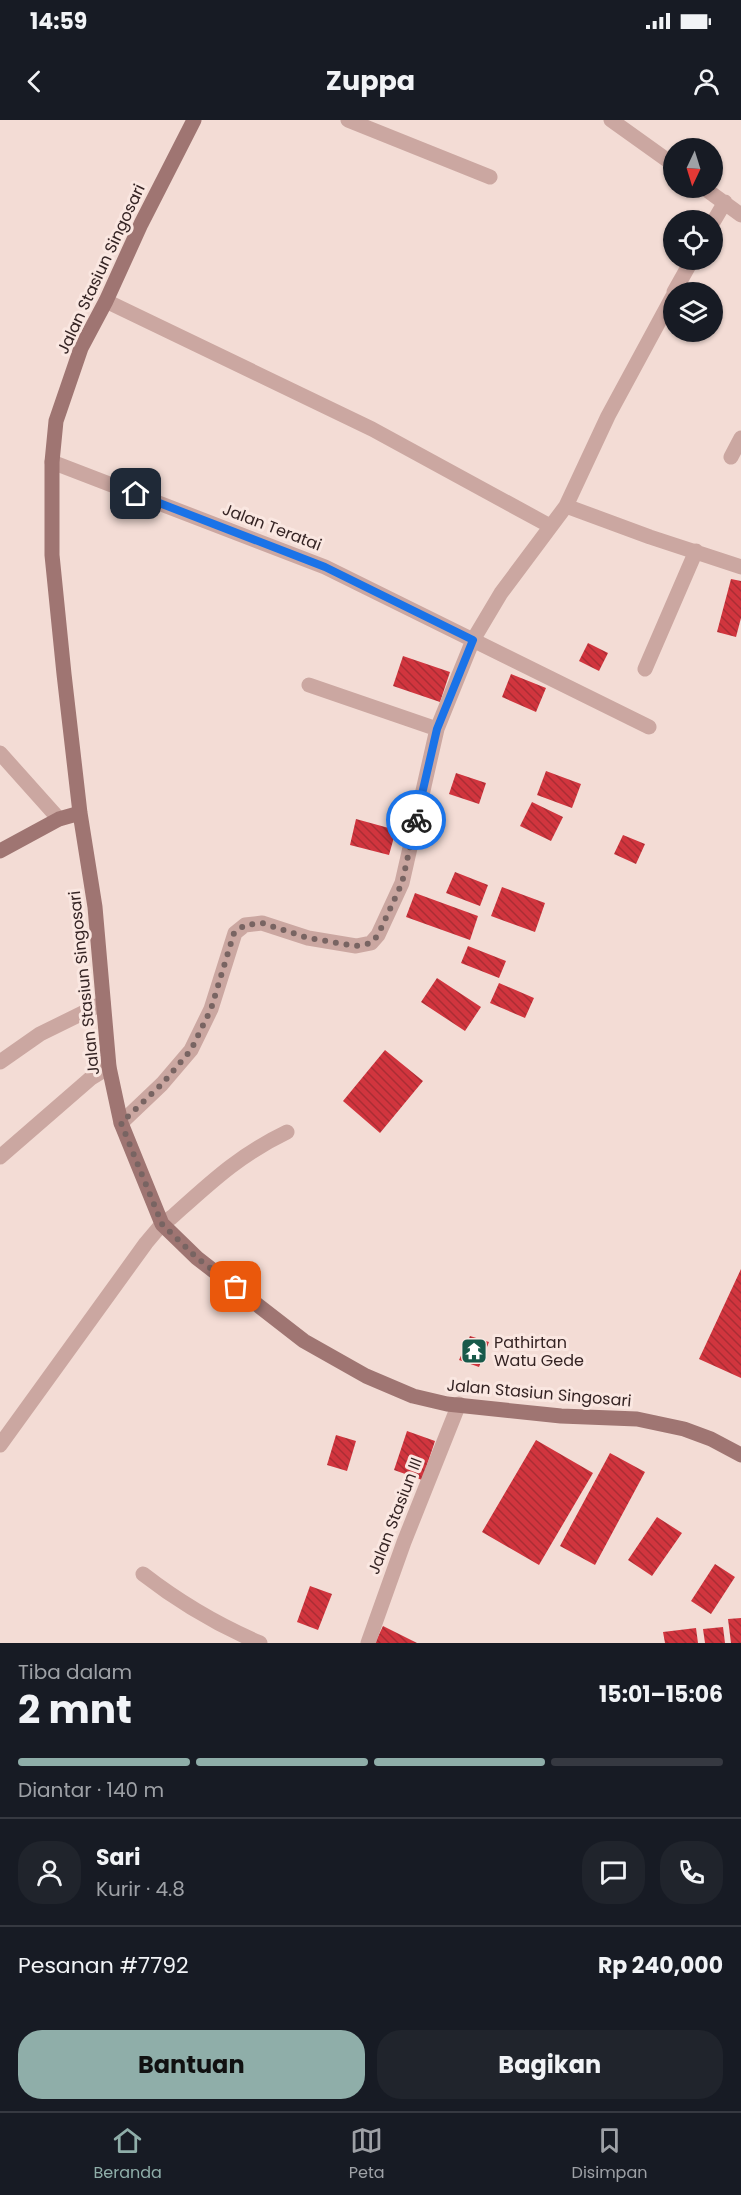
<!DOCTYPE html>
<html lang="id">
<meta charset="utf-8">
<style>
:root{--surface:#171b24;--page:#20242c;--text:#f1f3f6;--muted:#9ea1a6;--line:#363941;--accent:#8faea9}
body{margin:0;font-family:Poppins,sans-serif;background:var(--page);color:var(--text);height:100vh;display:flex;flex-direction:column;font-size:22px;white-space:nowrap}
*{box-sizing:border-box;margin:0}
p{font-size:20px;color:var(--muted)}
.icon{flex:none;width:33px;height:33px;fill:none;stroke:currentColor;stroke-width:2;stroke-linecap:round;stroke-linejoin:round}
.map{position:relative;height:1523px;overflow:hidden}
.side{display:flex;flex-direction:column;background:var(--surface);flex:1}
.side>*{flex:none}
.needle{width:39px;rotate:184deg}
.tools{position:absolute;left:663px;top:18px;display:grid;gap:12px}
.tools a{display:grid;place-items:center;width:60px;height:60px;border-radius:50%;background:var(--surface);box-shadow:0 2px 4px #0004;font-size:30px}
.pin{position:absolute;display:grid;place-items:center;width:51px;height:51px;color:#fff;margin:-26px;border-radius:12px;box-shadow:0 3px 9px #0006}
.courier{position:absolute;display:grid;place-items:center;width:60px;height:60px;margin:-30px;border:4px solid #1a73e8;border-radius:50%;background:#fff;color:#222;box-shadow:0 2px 8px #0007}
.headline em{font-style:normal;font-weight:700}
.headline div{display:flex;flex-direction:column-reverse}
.headline{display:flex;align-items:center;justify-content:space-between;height:102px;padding:0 18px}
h1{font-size:39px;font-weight:700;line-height:45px}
.bar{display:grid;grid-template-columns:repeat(4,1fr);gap:9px 6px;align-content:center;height:72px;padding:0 18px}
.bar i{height:8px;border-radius:4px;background:var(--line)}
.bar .on{background:var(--accent)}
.bar p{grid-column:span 4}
.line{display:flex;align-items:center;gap:15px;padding:0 18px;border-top:2px solid var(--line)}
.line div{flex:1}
.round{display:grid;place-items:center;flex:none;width:63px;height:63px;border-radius:24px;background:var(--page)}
.cta{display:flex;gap:12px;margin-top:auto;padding:12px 18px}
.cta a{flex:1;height:69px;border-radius:24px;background:var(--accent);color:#111;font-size:24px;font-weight:700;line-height:69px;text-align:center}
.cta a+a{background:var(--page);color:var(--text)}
.status{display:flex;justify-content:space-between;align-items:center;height:42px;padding:0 30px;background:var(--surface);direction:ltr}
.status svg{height:16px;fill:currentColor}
header{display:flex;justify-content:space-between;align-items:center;height:78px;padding:0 18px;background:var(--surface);font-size:27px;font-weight:700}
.dock{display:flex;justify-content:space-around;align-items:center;height:84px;border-top:2px solid var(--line);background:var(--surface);font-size:16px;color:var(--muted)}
.dock a{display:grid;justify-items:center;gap:3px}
.dock .on{color:var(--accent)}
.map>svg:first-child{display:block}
.building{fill:url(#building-back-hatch)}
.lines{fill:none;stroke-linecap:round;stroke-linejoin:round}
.street{stroke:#cba7a1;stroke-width:15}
.secondary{stroke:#9f7572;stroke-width:15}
.done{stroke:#786462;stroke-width:6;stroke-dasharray:0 10.8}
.route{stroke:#1a73e8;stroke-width:8}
.labels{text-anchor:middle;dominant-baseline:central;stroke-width:6;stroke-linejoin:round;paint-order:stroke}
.street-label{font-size:16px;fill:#352424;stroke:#fae7e1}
.poi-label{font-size:16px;fill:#352424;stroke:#fae7e1;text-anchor:start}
</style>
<div class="status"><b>14:59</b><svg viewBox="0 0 49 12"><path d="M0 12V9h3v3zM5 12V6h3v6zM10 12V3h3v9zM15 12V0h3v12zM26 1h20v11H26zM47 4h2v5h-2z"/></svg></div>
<header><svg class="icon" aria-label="back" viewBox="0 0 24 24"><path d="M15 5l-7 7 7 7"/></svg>Zuppa<svg class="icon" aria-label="person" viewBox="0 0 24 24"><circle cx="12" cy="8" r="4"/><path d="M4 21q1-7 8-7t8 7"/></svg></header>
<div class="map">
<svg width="741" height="1523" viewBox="0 0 741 1523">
<defs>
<pattern id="building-back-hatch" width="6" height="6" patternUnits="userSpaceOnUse" patternTransform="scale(1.5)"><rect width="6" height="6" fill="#d1353e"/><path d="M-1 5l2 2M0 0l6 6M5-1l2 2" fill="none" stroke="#aa2d34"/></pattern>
</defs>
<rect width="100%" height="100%" fill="#f3dcd5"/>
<path class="building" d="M 731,459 L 741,461 L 741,498 L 736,517 L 717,512 Z
M 588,523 L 608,533 L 599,551 L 579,541 Z
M 403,536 L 450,552 L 440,582 L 393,566 Z
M 511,554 L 546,568 L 536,592 L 502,577 Z
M 546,651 L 581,664 L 572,688 L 537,675 Z
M 456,653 L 486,663 L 479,684 L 449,674 Z
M 532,682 L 563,697 L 551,721 L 520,706 Z
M 356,699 L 396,710 L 389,735 L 350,725 Z
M 623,715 L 645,724 L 636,744 L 614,734 Z
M 455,752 L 488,765 L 480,786 L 446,773 Z
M 502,767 L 545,783 L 535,812 L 491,796 Z
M 415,773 L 478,796 L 470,820 L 406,797 Z
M 468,826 L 506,841 L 499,858 L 461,843 Z
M 437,858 L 481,887 L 465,911 L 421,882 Z
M 499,863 L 534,878 L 525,898 L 490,883 Z
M 385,930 L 423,961 L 380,1013 L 343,981 Z
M 741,1149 L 741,1258 L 699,1239 Z
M 470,1216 L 489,1222 L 479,1247 L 459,1240 Z
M 407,1311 L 435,1321 L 422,1360 L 394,1350 Z
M 336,1315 L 356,1321 L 347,1351 L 327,1345 Z
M 536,1320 L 593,1353 L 539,1445 L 482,1412 Z
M 610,1333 L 645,1352 L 595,1445 L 560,1426 Z
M 657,1397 L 682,1413 L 652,1456 L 628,1440 Z
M 715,1444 L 735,1457 L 711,1494 L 691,1481 Z
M 310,1466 L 332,1474 L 318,1510 L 297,1502 Z
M 741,1498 L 741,1523 L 731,1523 L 728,1499 Z
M 383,1506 L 417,1523 L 375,1523 Z
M 723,1507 L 725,1523 L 705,1523 L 703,1509 Z
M 696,1508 L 698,1523 L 665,1523 L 663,1512 Z"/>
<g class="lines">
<path class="street" d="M 348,0 L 490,57
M 611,0 L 674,45
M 704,68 L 741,95
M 712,104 L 725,82
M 674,172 L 692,140
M 106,181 L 372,309 L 550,406
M 731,337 L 741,318
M 52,342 L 325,447 L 649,607
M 566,386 L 650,417 L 741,447
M 645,549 L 696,431
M 309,565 L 437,609
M 0,633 L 59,699
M 0,942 L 40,914 L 103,883
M 121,1003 L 162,964 L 191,930 L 211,889 L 235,813 L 245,805 L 262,803 L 308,818 L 356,826 L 371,823 L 378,815 L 402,763 L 437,609 L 473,520 L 501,473 L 566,386 L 608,296 L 674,174
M 0,1037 L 91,958 L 109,947
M 0,1325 L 146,1123 L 162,1104 L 172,1097 C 211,1062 239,1035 287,1012
M 143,1454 C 179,1482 218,1505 260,1523
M 368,1523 L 404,1422 L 459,1284"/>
<path class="secondary" d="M 194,0 L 141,104 L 106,181 L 81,228 L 56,301 L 52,342 L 52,435 L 64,554 L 80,693 L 95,787 L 109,947 L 121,1003 L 162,1104 L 197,1138 L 304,1221 L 366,1256 L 413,1276 L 447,1284 L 561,1296 L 637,1299 L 684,1309 L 711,1319 L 741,1335
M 0,731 L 59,699 L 80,693"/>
</g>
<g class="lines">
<path class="done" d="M 236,1167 L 197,1138 L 162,1104 L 121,1003 L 162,964 L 191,930 L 211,889 L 234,813 L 245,805 L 262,803 L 308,818 L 356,826 L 371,823 L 378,815 L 402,763 L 416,700"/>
<path class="route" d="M 136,374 L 325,447 L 473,520 L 437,609 L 416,700"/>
</g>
<defs>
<symbol id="temple-square" viewBox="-11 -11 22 22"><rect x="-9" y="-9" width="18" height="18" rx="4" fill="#17594a" stroke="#fae7e1"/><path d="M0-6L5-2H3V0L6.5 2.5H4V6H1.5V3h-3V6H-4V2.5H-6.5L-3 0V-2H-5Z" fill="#fff"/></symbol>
</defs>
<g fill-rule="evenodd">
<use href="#temple-square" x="459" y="1216" width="30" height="30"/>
</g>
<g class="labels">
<g class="street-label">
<text transform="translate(101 149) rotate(-65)">Jalan Stasiun Singosari</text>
<text transform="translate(272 407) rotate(21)">Jalan Teratai</text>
<text transform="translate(84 863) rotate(-96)">Jalan Stasiun Singosari</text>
<text transform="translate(539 1273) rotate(5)">Jalan Stasiun Singosari</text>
<text transform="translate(395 1396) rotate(-69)">Jalan Stasiun III</text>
</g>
<g class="poi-label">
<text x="494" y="1222">Pathirtan<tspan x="494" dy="18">Watu Gede</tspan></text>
</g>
</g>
</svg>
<div class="tools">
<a><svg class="needle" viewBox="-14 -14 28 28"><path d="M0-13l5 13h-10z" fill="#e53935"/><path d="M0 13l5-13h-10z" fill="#9ea1a6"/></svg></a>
<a><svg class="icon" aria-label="locate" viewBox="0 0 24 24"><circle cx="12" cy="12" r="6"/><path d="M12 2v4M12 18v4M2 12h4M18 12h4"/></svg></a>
<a><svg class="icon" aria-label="layers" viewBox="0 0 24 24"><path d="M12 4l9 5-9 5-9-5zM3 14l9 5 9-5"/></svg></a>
</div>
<div class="pin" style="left:236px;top:1167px;background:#ea580c"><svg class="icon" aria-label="bag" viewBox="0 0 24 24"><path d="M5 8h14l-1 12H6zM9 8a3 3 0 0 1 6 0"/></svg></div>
<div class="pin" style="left:136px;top:374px;background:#1f2937"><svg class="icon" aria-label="home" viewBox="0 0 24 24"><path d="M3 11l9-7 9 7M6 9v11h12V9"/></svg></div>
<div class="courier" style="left:416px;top:700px"><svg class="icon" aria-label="bike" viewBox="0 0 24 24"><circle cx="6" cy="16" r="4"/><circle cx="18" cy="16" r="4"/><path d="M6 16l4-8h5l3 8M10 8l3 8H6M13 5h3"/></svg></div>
</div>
<section class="side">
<div class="headline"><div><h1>2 mnt</h1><p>Tiba dalam</p></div><em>15:01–15:06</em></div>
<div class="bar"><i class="on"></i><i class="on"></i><i class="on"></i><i></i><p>Diantar · 140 m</p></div>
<div class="line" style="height:108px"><a class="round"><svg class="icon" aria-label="person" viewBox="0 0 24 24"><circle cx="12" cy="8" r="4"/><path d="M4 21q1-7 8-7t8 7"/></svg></a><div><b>Sari</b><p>Kurir · 4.8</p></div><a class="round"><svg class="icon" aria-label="chat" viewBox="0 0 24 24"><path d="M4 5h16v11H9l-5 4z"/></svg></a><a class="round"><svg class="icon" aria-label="phone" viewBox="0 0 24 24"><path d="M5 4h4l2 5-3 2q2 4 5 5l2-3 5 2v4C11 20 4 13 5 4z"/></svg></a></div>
<div class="line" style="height:78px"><div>Pesanan #7792</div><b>Rp 240,000</b></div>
<div class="cta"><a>Bantuan</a><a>Bagikan</a></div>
</section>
<nav class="dock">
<a class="on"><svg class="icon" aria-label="home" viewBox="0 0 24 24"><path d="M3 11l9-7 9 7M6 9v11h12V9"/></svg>Beranda</a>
<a><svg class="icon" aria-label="map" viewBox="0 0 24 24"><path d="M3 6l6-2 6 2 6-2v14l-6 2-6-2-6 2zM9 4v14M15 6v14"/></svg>Peta</a>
<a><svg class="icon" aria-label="saved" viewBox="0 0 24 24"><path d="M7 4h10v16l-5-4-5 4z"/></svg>Disimpan</a>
</nav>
